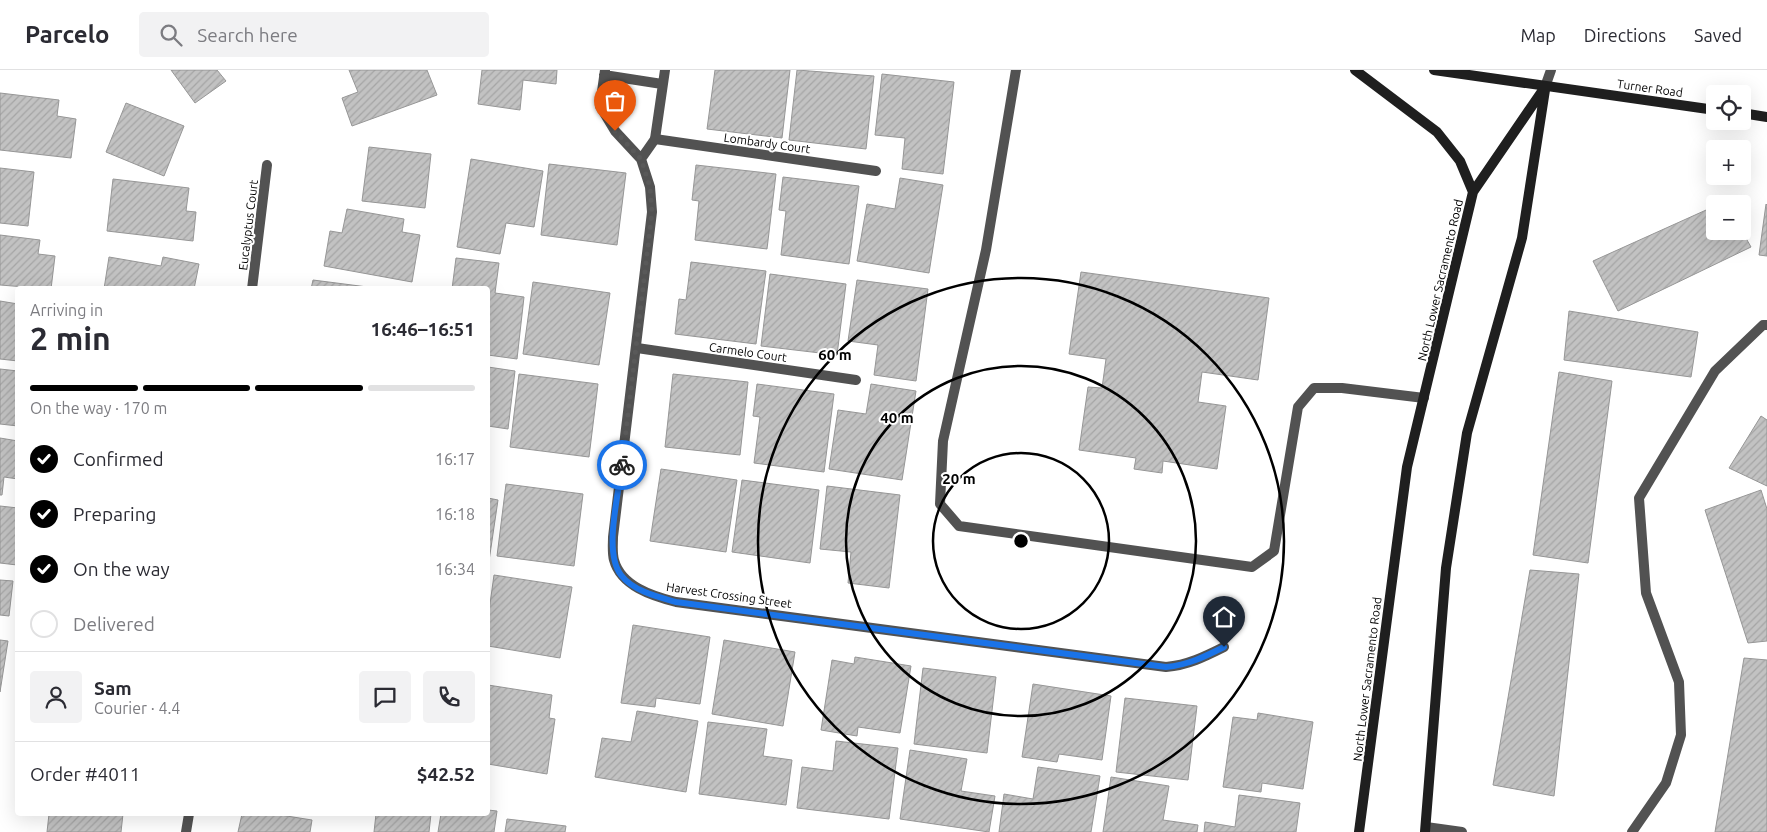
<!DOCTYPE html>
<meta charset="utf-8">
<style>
:root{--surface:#fff;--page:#f2f2f3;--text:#2b2b33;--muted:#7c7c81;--line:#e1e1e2;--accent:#000}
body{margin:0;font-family:Ubuntu,sans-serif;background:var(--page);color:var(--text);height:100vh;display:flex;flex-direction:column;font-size:19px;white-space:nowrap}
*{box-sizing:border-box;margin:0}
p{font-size:16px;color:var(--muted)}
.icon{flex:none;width:28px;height:28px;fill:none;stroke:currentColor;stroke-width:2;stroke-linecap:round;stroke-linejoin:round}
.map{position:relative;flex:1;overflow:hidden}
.panel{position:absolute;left:15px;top:216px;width:475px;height:530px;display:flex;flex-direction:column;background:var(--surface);border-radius:5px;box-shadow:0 5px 20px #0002}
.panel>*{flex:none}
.controls{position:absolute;left:1706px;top:15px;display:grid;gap:10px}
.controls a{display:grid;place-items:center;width:45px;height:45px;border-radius:5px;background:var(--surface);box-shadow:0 5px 20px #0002;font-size:25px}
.pin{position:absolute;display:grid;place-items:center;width:42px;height:42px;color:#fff;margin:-51px -21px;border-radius:50% 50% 50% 0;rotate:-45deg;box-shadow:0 0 5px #0007}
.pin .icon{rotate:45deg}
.courier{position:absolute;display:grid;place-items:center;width:50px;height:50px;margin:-25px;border:4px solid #1a73e8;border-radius:50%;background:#fff;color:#222;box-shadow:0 1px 6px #0007}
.summary em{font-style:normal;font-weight:700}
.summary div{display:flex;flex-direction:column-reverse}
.summary{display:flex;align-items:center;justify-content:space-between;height:85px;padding:0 15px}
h1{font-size:32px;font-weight:700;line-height:38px}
.bar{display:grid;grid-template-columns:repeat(4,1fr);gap:8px 5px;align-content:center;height:60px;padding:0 15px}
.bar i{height:6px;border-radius:4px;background:var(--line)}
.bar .current{background:var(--accent)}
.bar p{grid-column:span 4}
.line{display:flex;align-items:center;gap:12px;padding:0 15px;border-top:1px solid var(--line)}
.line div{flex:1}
.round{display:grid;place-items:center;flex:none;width:52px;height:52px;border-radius:5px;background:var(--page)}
ol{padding:0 15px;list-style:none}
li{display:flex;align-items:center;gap:15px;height:55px}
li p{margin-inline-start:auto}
li .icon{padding:5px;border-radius:50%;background:var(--accent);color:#fff;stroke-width:4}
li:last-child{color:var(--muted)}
li i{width:28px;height:28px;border:2px solid var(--line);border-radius:50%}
header{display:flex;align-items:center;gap:30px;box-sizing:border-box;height:70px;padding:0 25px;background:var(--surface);border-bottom:1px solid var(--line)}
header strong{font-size:24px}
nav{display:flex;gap:28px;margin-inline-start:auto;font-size:18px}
.search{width:350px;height:45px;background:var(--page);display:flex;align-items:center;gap:12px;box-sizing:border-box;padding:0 18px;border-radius:5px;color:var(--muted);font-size:19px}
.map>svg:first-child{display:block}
.building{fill:url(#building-hatch);stroke:#969696}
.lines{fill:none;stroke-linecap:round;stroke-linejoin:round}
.service{stroke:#525252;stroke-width:10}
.minor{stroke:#525252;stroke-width:10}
.tertiary{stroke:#525252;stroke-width:10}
.secondary{stroke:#1f1f1f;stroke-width:10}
.done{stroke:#595959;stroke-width:5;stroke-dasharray:0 9}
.route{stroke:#1a73e8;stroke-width:6}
.ring{fill:none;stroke:#000;stroke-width:2.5}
.labels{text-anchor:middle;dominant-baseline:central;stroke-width:4;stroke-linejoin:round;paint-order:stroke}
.street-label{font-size:12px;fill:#000;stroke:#fff}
.centre{fill:#000;stroke:#fff;stroke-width:2.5}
.ring-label{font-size:15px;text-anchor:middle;font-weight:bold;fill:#000;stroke:#fff;stroke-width:4;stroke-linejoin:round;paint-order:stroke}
</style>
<header>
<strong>Parcelo</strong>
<div class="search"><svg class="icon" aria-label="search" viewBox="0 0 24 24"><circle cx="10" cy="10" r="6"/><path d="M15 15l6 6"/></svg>Search here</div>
<nav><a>Map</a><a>Directions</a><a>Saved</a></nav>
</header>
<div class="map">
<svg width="1767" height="762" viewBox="0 0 1767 762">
<defs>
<pattern id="building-hatch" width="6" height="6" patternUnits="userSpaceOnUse" patternTransform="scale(1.25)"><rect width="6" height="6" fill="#c2c2c2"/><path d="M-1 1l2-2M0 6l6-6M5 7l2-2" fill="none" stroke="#a5a5a5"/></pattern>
</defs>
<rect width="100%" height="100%" fill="#fff"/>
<path class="building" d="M 171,0 L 217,0 L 226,11 L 195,33 Z
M 349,0 L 427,0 L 437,25 L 352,56 L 342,28 L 358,22 Z
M 482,0 L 557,0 L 556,14 L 523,10 L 520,40 L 478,34 Z
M 715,0 L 790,0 L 782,68 L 707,59 Z
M 797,0 L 874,6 L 866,79 L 789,70 Z
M 882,4 L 954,12 L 943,104 L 902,99 L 905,68 L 875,65 Z
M 0,23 L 59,30 L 57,46 L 76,49 L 71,88 L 0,80 Z
M 126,33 L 184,56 L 164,106 L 106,82 Z
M 369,77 L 431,84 L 425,138 L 362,131 Z
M 471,89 L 543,101 L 534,157 L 506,153 L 500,184 L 457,177 Z
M 549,94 L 626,103 L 617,175 L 541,165 Z
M 696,95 L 776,104 L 767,179 L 695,170 L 699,131 L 692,130 Z
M 0,98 L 34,102 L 28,156 L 0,153 Z
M 783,107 L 859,116 L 849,194 L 781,185 L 786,141 L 779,140 Z
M 900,108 L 943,115 L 929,203 L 857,191 L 867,134 L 895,139 Z
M 113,109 L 189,118 L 186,141 L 196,142 L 193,171 L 107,161 Z
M 1766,134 L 1767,135 L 1767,186 L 1759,185 Z
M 1715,136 L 1715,161 L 1742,161 L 1751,177 L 1618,241 L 1593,191 Z
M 347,139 L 404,149 L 402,162 L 420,165 L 412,212 L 324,196 L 330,161 L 342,163 Z
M 0,165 L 40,170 L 38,184 L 55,186 L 51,219 L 0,215 Z
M 109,187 L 161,196 L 163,187 L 199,194 L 194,219 L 104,219 Z
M 456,188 L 499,193 L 495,223 L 524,227 L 517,289 L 488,285 L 488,219 L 452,219 Z
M 691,192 L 766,201 L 756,274 L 675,264 L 679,229 L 686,230 Z
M 1081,202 L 1269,228 L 1258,310 L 1202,302 L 1198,332 L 1226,336 L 1217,399 L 1163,391 L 1162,403 L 1134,399 L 1136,388 L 1079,380 L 1088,317 L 1102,318 L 1106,289 L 1069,284 Z
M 770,204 L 846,214 L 837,285 L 761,276 Z
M 313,210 L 383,219 L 311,219 Z
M 857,210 L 928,219 L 916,311 L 874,305 L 878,275 L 848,271 Z
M 533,212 L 610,223 L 599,295 L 523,284 Z
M 0,231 L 18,234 L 18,291 L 0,289 Z
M 1569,241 L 1698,262 L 1691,307 L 1564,290 Z
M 488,297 L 515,301 L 508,359 L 488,356 Z
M 0,299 L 18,301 L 18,356 L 0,354 Z
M 1559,302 L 1612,311 L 1588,493 L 1533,485 Z
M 519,304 L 598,314 L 589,387 L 510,377 Z
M 673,304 L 748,312 L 740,385 L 665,377 Z
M 757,314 L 834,324 L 824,402 L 754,393 L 760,347 L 753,346 Z
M 871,314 L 916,321 L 902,410 L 829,399 L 838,340 L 866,344 Z
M 1761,346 L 1767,350 L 1767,416 L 1729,398 Z
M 0,368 L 18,371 L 18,409 L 4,407 L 2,425 L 0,425 Z
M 661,399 L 737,410 L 726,482 L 650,471 Z
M 742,410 L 819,420 L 810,493 L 732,482 Z
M 506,414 L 583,424 L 574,496 L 497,486 Z
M 827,416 L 900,425 L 889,518 L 848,513 L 851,482 L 820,479 Z
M 1761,420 L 1767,439 L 1767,571 L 1748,573 L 1705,440 Z
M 488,428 L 498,430 L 489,491 L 488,491 Z
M 0,436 L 18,438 L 17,495 L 0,493 Z
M 1530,500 L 1579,504 L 1554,726 L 1493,715 Z
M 494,505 L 572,517 L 560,588 L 488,576 L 488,548 Z
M 0,510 L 13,511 L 9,546 L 0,545 Z
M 633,555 L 710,567 L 700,634 L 656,628 L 655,637 L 621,633 Z
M 0,570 L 8,571 L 0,622 Z
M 724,570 L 795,582 L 783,656 L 712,644 Z
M 855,587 L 911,596 L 900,663 L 858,657 L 857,666 L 821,660 L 832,590 L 854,594 Z
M 1744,588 L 1767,590 L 1767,762 L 1715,762 Z
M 923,598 L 996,607 L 987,683 L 914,674 Z
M 1033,614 L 1111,626 L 1102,690 L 1059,684 L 1057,692 L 1022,687 Z
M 488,615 L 552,625 L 549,648 L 555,649 L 547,704 L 488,694 Z
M 1125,628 L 1197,636 L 1188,710 L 1116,702 Z
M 637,641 L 698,651 L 686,722 L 595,707 L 602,668 L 631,672 Z
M 1258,643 L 1313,652 L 1303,719 L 1262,713 L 1261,722 L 1223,717 L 1233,647 L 1257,650 Z
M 708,652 L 767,659 L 763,686 L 792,690 L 786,735 L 699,724 Z
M 836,671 L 898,678 L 889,749 L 797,738 L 802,697 L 833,701 Z
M 910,680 L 967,689 L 961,721 L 995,726 L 989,762 L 900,749 Z
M 1038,697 L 1100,706 L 1091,762 L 999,762 L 1004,724 L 1033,729 Z
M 1111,707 L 1169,716 L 1163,750 L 1198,755 L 1197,762 L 1103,762 Z
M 1239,725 L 1300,733 L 1296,762 L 1204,762 L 1205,752 L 1235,757 Z
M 488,740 L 497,741 L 494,762 L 438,762 L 441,744 L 488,744 Z
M 49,744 L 123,744 L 121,762 L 47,762 Z
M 242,744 L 274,744 L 312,750 L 310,762 L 238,762 Z
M 376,744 L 431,744 L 429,762 L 374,762 Z
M 507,749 L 566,756 L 565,762 L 505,762 Z"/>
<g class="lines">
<path class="service" d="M 1016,0 L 986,180 L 943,371 L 940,434 L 959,456 L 1252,497 L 1274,481 L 1298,337 L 1314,318 L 1342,318 L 1424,328
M 655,69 L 876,101
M 637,278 L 856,310"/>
<path class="minor" d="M 605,0 L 600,36 L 615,61 L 641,89 L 655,69 L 665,0
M 604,5 L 662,14
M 641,89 L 650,117 L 652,142 L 613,467 C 613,474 612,483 614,490 C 621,516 652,526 676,532 L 1166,597 C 1188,595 1204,587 1224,577
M 252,219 L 267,95
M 1426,757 L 1462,762
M 186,762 L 189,744
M 1632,762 L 1666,713 L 1681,665 L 1679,612 L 1646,523 L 1639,428 L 1715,301 L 1763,255 L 1767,255"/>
<path class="tertiary" d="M 1545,17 L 1551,0"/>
<path class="secondary" d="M 1355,0 L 1437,62 L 1460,91 L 1473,122
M 1434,0 L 1715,40
M 1742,43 L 1767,47
M 1359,762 L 1407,397 L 1473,122 L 1545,17
M 1425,762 L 1446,498 L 1467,363 L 1522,168 L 1545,20"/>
</g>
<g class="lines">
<path class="done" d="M 615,61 L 641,89 L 650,117 L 652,142 L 622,395"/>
<path class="route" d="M 622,395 C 619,423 603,482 621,505 C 633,521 658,527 676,532 L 1166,597 C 1188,595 1204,587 1224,577"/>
</g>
<g class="ring">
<circle cx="1021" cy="471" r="88"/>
<circle cx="1021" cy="471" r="175"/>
<circle cx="1021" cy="471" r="263"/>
</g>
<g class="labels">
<g class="street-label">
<text transform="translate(1650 18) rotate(8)">Turner Road</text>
<text transform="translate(767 73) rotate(8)">Lombardy Court</text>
<text transform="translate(248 155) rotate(-83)">Eucalyptus Court</text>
<text transform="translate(1440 210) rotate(-77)">North Lower Sacramento Road</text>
<text transform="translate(748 282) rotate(8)">Carmelo Court</text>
<text transform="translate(729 525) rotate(8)">Harvest Crossing Street</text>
<text transform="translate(1367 609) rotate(-83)">North Lower Sacramento Road</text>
</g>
</g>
<circle cx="1021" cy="471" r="8" class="centre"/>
<g class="ring-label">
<text x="835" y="290">60 m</text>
<text x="897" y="353">40 m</text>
<text x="959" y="414">20 m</text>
</g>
</svg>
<div class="controls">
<a><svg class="icon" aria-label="locate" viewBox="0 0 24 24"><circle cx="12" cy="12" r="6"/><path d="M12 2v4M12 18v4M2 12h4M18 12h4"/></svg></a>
<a>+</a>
<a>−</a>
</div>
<div class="pin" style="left:615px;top:61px;background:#ea580c"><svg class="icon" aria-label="bag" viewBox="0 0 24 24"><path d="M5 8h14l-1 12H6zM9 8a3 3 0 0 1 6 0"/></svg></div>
<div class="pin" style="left:1224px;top:577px;background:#1f2937"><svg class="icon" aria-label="home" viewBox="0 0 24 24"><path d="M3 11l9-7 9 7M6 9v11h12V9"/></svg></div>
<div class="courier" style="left:622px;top:395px"><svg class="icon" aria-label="bike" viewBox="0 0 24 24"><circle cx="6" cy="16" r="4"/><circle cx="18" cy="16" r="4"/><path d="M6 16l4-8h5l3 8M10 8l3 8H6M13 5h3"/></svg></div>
<section class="panel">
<div class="summary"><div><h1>2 min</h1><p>Arriving in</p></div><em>16:46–16:51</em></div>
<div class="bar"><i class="current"></i><i class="current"></i><i class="current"></i><i></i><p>On the way · 170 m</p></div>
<ol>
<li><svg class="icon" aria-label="check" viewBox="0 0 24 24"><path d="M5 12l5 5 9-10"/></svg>Confirmed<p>16:17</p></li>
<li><svg class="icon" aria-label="check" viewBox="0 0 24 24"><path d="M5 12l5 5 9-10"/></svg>Preparing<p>16:18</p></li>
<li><svg class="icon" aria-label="check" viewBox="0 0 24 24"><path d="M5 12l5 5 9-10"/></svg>On the way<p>16:34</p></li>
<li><i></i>Delivered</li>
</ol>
<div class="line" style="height:90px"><a class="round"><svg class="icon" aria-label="person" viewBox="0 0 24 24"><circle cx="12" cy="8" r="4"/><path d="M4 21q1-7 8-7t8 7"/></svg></a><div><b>Sam</b><p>Courier · 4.4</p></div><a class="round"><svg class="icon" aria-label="chat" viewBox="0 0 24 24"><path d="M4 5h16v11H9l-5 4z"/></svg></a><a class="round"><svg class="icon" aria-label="phone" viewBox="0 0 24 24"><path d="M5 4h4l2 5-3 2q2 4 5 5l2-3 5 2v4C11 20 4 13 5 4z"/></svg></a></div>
<div class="line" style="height:65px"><div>Order #4011</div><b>$42.52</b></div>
</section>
</div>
